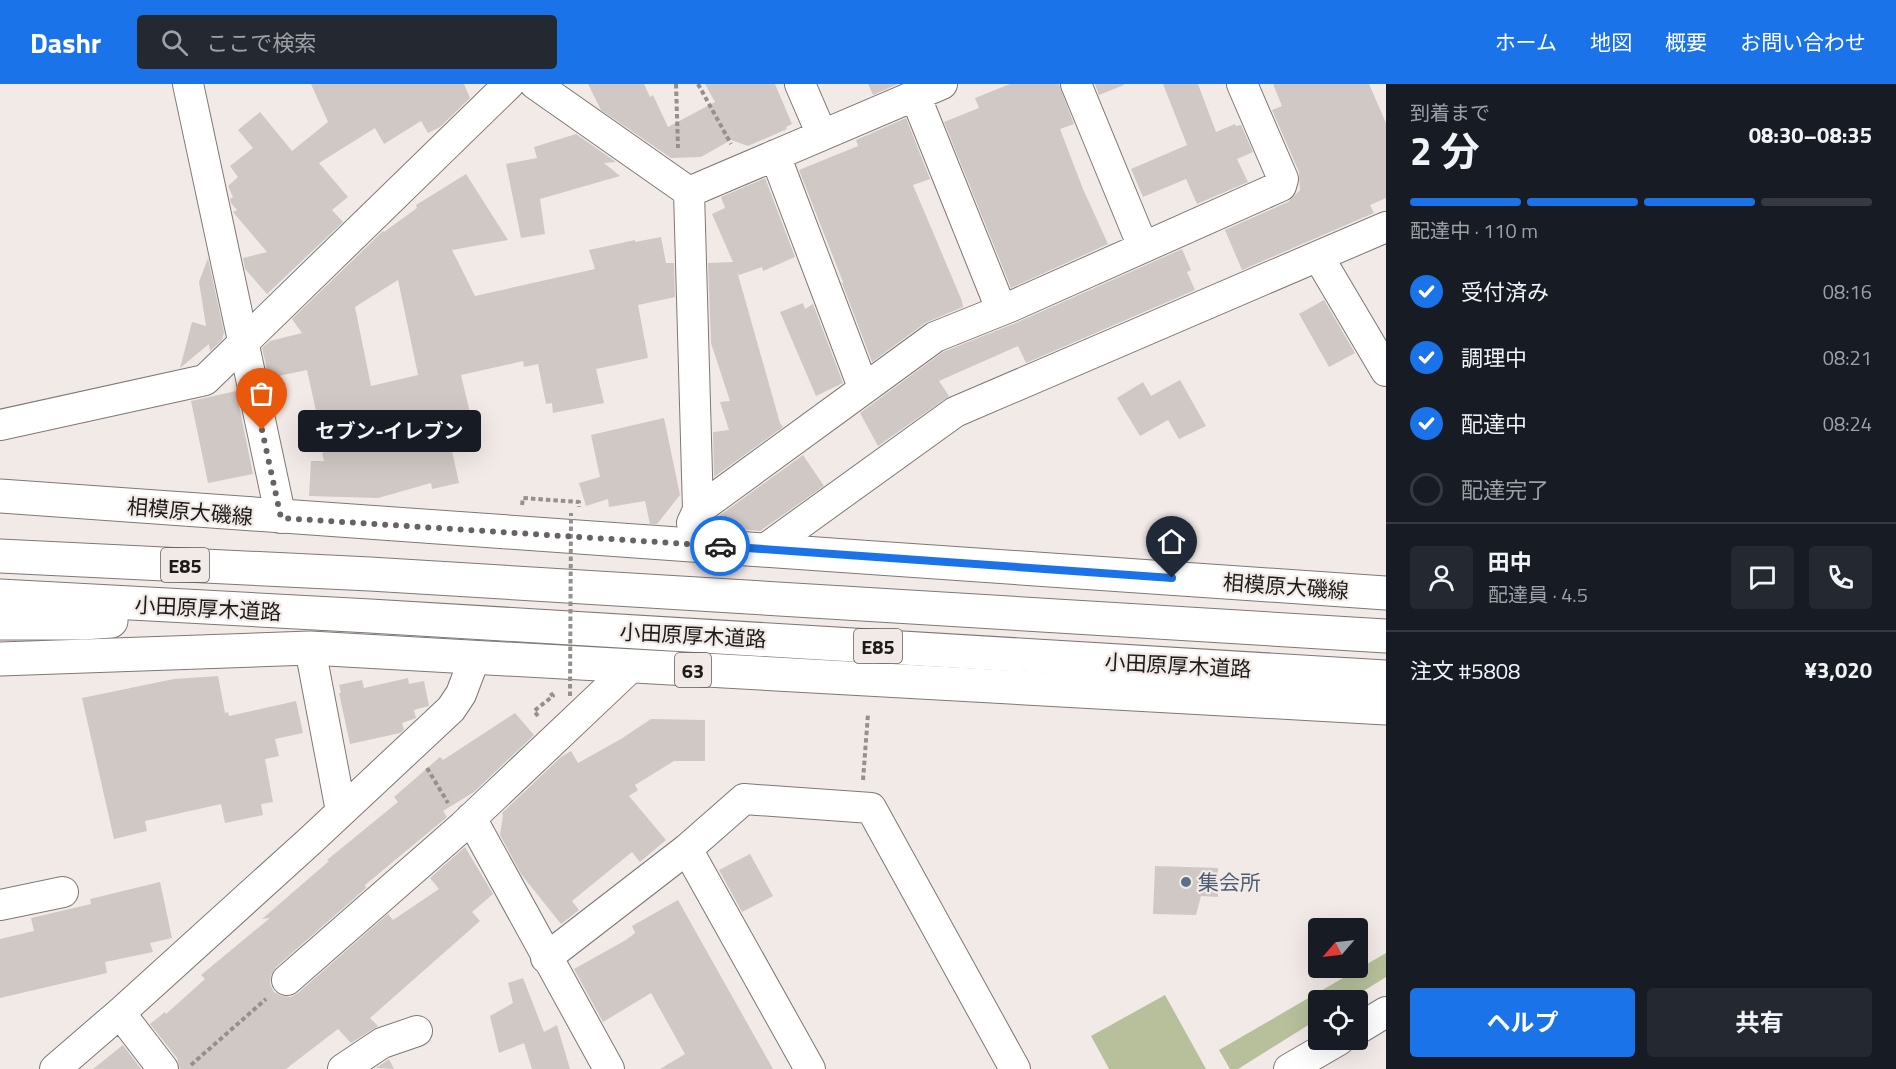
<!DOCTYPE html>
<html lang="ja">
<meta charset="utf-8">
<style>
:root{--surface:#171b24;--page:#242831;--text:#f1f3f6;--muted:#9ea1a6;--line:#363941;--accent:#1a73e8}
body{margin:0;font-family:"Titillium Web","Noto Sans JP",sans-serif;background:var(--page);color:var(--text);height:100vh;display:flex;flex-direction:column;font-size:22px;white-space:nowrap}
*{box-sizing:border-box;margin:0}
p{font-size:20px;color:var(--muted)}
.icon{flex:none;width:33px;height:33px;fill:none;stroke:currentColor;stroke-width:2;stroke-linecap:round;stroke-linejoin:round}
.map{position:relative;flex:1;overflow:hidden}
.side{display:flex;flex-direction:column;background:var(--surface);width:510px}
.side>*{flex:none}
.needle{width:39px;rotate:242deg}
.controls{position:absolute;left:1308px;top:834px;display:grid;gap:12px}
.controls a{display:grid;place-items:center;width:60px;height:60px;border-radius:6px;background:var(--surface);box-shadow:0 6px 24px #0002;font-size:30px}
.pin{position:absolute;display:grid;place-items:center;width:51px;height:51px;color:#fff;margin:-62px -26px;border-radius:50% 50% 50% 0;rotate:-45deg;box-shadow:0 0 6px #0007}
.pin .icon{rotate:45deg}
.courier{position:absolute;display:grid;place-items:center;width:60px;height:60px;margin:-30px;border:4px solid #1a73e8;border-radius:50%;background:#fff;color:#222;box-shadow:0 2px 8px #0007}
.bubble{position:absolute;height:42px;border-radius:6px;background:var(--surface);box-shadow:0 6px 24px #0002;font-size:20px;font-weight:700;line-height:42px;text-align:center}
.headline em{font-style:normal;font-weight:700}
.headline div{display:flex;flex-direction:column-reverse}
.headline{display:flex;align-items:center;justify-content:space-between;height:102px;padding:0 24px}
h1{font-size:39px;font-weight:700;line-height:45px}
.bar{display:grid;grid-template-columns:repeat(4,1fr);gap:9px 6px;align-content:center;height:72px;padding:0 24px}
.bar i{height:8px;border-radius:4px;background:var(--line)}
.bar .active{background:var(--accent)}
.bar p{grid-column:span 4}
.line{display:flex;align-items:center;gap:15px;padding:0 24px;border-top:2px solid var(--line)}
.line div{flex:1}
.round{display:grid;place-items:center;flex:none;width:63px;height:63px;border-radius:6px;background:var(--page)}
ol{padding:0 24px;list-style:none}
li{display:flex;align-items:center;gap:18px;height:66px}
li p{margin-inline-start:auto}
li .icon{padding:6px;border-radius:50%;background:var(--accent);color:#fff;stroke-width:4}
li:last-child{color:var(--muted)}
li i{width:33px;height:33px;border:3px solid var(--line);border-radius:50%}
.primary-button{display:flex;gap:12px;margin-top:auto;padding:12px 24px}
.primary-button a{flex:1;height:69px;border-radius:6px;background:var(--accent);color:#fff;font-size:24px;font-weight:700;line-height:69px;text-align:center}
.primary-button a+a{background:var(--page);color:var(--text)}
header{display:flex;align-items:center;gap:36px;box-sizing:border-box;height:84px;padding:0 30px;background:var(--accent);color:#fff}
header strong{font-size:28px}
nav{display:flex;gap:33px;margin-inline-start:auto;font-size:21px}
.search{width:420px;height:54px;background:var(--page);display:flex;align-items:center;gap:15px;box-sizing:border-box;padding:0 21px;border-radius:6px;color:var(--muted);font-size:22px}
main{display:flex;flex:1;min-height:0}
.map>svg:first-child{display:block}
.green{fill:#b7c09b}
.building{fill:#d0c8c5;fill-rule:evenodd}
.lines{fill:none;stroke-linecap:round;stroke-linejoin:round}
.minor-casing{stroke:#7e7875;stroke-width:32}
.major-casing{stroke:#7e7875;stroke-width:35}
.highway-casing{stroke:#7e7875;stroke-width:35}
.path{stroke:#95908e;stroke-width:4;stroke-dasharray:4.5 3;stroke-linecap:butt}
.minor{stroke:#fff;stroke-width:30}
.major{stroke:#fff;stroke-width:33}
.highway{stroke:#fff;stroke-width:33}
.path-bridge{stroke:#95908e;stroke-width:4;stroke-dasharray:4.5 3;stroke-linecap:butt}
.done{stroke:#686362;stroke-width:6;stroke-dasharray:0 10.8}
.route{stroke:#1a73e8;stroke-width:8}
.service-dot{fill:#5c6f8a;stroke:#f2eae7;stroke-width:2}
.labels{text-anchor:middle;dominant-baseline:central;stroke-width:4.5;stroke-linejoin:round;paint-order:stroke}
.shield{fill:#f2eae7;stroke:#5d5958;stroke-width:1.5}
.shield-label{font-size:20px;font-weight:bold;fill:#1d1b1a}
.street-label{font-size:21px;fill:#1d1b1a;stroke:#f2eae7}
.service-label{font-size:21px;fill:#4e5e75;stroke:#f2eae7;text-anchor:start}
</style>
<header>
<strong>Dashr</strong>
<div class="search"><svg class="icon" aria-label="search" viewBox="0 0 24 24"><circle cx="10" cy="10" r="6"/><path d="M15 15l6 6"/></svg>ここで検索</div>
<nav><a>ホーム</a><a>地図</a><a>概要</a><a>お問い合わせ</a></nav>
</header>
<main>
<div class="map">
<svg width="1386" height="985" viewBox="0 0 1386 985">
<rect width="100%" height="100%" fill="#f2eae7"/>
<path class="green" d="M 1386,869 L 1386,893 L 1349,916 L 1318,916 L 1318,935 L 1238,985 L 1230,985 L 1219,966 Z
M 1165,911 L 1206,985 L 1109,985 L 1091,952 Z"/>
<path class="building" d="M 311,0 L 464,0 L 470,14 L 440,43 L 428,49 L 421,37 L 384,60 L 375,44 L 319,79 L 348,113 L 332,126 L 343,138 L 267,210 L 245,185 L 243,174 L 267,168 L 233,128 L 237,126 L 231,119 L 230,115 L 233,113 L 228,102 L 238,93 L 230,82 L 253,64 L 238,46 L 260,28 L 292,67 L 328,38 Z
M 588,0 L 644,0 L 650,13 L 653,11 L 668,43 L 715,18 L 705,0 L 775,0 L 792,40 L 786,43 L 787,45 L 748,62 L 731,56 L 701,73 L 671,74 L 601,26 Z
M 868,0 L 898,0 L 873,11 Z
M 1010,0 L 1059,0 L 1074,40 L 1060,45 L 1083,105 L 1108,160 L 1011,204 L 944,38 L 979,24 L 975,14 Z
M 1095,0 L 1124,0 L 1124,1 L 1099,11 Z
M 1163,0 L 1198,0 L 1216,48 L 1235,40 L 1236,42 L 1241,41 L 1253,68 L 1237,75 L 1248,98 L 1197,120 L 1186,95 L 1143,113 L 1131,85 L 1187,61 Z
M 1273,0 L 1369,0 L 1386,39 L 1386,114 L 1370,121 L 1374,129 L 1242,186 L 1225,146 L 1288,118 L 1300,106 L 1299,88 L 1272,26 L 1282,22 Z
M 906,34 L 930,95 L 913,101 L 962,217 L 963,223 L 925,239 L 872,278 L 842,199 L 843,198 L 799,86 L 858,62 L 856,56 Z
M 576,50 L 616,78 L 604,79 L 620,92 L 540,115 L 545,150 L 521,154 L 506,80 L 537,74 L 534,63 Z
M 466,90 L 508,156 L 452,166 L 475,212 L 595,185 L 589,166 L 635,156 L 635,158 L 661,153 L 666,179 L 674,179 L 675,213 L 638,221 L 648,274 L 596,285 L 604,319 L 553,329 L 552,319 L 546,320 L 538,280 L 524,283 L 523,277 L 461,291 L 470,329 L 445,335 L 459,399 L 432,405 L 431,399 L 378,414 L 309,412 L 311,377 L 324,377 L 322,369 L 325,368 L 307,286 L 269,294 L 262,264 L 270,257 L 302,249 L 292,235 L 383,147 L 384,148 L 417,124 L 416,121 ZM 398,196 L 418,291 L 371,302 L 355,223 Z
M 765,94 L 795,173 L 763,187 L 762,183 L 739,191 L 737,187 L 780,339 L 783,343 L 714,393 L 713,348 L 729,346 L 720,318 L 730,317 L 711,259 L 708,179 L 733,178 L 712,130 L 725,124 L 721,113 Z
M 1182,165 L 1191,186 L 1187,188 L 1195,206 L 1026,279 L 1018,262 L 939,297 L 949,312 L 878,362 L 860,329 L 943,268 L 1018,238 Z
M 208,174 L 224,248 L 222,256 L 210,267 L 209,260 L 180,284 L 192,238 L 206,242 L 199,198 Z
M 1324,216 L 1355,269 L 1329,283 L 1299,230 Z
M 803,219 L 805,225 L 813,220 L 843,299 L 816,312 L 780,228 Z
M 1180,296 L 1206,342 L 1179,355 L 1168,336 L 1140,352 L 1117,314 L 1143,298 L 1151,312 Z
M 236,307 L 253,390 L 208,399 L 191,317 Z
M 664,334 L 680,411 L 657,440 L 650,440 L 645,417 L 609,423 L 608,415 L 586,422 L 579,399 L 600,393 L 591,351 Z
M 803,371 L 824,402 L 760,447 L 710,442 L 712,437 Z
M 218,592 L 225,629 L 228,628 L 229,632 L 296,617 L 303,649 L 275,655 L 279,672 L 265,675 L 273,718 L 261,720 L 263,731 L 225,739 L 221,720 L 145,737 L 147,747 L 114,755 L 82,614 L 174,595 Z
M 408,594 L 409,600 L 424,597 L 429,622 L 414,626 L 416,634 L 402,639 L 404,646 L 400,649 L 350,660 L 339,609 L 341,609 L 339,601 L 362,596 L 364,604 Z
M 515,629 L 534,651 L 474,708 L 443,727 L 447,733 L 365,801 L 366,804 L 276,883 L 271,891 L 270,900 L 274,908 L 282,912 L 291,913 L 298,909 L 388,830 L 393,836 L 439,805 L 430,794 L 465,763 L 493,810 L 472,828 L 480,837 L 370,934 L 378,942 L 351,959 L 338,945 L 286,985 L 180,985 L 177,974 L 150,940 L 165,928 L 166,930 L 205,895 L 201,891 L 270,834 L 262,835 L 329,777 L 327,776 L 398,718 L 394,713 L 440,673 L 443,676 Z
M 651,635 L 705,636 L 705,677 L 674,677 L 635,701 L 638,706 L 629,712 L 666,756 L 640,778 L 632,768 L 572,817 L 579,826 L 561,840 L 521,790 L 500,751 L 503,731 L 502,729 L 561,673 L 571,667 L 578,679 L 621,655 Z
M 750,770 L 773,812 L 742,828 L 719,786 Z
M 1155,782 L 1218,784 L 1218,813 L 1201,812 L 1196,831 L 1153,830 Z
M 160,798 L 172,854 L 150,859 L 153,868 L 105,878 L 107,889 L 0,914 L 0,855 L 34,847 L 31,834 L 91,820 L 90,815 Z
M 678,816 L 688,834 L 773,985 L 660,985 L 685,970 L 651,909 L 603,938 L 574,885 L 626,856 L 635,849 L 632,842 Z
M 523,894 L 544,948 L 557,941 L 570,985 L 532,985 L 524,959 L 499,969 L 490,932 L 513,919 L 508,899 Z
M 123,961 L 141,985 L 93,985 Z
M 389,975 L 394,985 L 376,984 Z"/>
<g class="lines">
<defs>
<path id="minor" d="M 188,0 L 281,434
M 535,0 L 689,108
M 800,0 L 822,51
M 1076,0 L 1143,163
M 915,11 L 1001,225
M 775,71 L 863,303
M 689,108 L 698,426 L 692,439
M 689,108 L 942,0
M 1318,172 L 1386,287
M 0,341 L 205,296 L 509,0
M 698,426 L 935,253 L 1012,222 L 1281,102 L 1283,95 L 1242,0
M 765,465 L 955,328 L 1386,143
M 310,564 L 341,727
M 471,734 L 609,985
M 687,765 L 810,985
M 0,821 L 63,808
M 546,874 L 687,765 L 744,715 L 871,724 L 1015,985
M 287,896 L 463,742 L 632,582
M 120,929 L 163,985
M 1358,945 L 1386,928
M 55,985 L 120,929 L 311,756 L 451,625 L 461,610 L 475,573
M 343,985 L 382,959 L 417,947
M 1289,985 L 1339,956"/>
<path id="major" d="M 0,412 C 462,448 924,476 1386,509
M 0,575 L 310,564 L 1386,624"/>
<path id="highway" d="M 0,472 L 370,490 L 1386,552
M 0,512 L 370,532 L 1386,593
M 0,539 L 83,539 L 111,537"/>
</defs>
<use href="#minor" class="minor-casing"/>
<use href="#major" class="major-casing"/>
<use href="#highway" class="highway-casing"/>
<path class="path" d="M 676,0 L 678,64
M 698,0 L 731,60
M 522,421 L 523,414 L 579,418 L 579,423
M 538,632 L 534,627 L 553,612 L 550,608
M 427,684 L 448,719
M 863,696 L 868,630
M 191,981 L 266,915"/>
<use href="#minor" class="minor"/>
<use href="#major" class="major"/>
<use href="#highway" class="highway"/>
<path class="path-bridge" d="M 570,612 L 571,429"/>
</g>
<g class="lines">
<path class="done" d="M 262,346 L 281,434 L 720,462"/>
<path class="route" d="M 720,462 L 1172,494"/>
</g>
<circle class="service-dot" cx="1186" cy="798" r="6"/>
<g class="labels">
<g class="shield">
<rect x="161" y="464" width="48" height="34" rx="4.5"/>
<rect x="854" y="545" width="48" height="34" rx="4.5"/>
<rect x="675" y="569" width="36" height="34" rx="4.5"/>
</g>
<g class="shield-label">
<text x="185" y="481">E85</text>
<text x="878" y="562">E85</text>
<text x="693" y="586">63</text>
</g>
<g class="street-label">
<text transform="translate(190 427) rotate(5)">相模原大磯線</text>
<text transform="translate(1286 502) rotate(4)">相模原大磯線</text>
<text transform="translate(208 524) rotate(3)">小田原厚木道路</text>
<text transform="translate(693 551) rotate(3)">小田原厚木道路</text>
<text transform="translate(1178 581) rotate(3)">小田原厚木道路</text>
</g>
<g class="service-label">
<text x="1198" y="798">集会所</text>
</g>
</g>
</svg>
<div class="controls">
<a><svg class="needle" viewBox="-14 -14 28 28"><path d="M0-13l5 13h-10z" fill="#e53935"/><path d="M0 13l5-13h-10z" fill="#9ea1a6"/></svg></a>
<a><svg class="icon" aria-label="locate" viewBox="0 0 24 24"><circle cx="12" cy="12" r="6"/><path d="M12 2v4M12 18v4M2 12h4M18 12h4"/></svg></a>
</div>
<div class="pin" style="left:262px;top:346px;background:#ea580c"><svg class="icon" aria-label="bag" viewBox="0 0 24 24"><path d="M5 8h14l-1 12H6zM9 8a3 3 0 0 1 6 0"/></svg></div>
<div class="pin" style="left:1172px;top:494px;background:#1f2937"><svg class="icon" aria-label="home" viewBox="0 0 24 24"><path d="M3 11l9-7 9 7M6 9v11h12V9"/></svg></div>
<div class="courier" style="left:720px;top:462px"><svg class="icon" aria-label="car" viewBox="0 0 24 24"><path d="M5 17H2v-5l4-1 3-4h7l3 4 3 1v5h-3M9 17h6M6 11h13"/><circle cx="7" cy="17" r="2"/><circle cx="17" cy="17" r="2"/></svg></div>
<div class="bubble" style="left:298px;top:326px;width:183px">セブン-イレブン</div>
</div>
<section class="side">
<div class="headline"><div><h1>2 分</h1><p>到着まで</p></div><em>08:30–08:35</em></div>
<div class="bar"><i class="active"></i><i class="active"></i><i class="active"></i><i></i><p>配達中 · 110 m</p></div>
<ol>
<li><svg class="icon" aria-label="check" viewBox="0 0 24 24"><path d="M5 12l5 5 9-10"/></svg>受付済み<p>08:16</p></li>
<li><svg class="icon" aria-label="check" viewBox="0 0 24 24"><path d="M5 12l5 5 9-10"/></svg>調理中<p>08:21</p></li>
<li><svg class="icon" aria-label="check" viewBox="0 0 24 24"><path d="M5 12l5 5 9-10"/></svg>配達中<p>08:24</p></li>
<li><i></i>配達完了</li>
</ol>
<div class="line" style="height:108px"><a class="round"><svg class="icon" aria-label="person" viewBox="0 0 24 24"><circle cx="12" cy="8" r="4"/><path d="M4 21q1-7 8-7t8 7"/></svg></a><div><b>田中</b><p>配達員 · 4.5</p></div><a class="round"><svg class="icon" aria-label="chat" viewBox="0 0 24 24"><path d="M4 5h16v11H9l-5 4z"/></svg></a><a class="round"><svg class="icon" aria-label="phone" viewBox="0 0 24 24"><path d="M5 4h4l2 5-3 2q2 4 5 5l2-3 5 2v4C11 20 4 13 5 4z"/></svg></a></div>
<div class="line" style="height:78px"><div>注文 #5808</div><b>¥3,020</b></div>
<div class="primary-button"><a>ヘルプ</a><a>共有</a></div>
</section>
</main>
